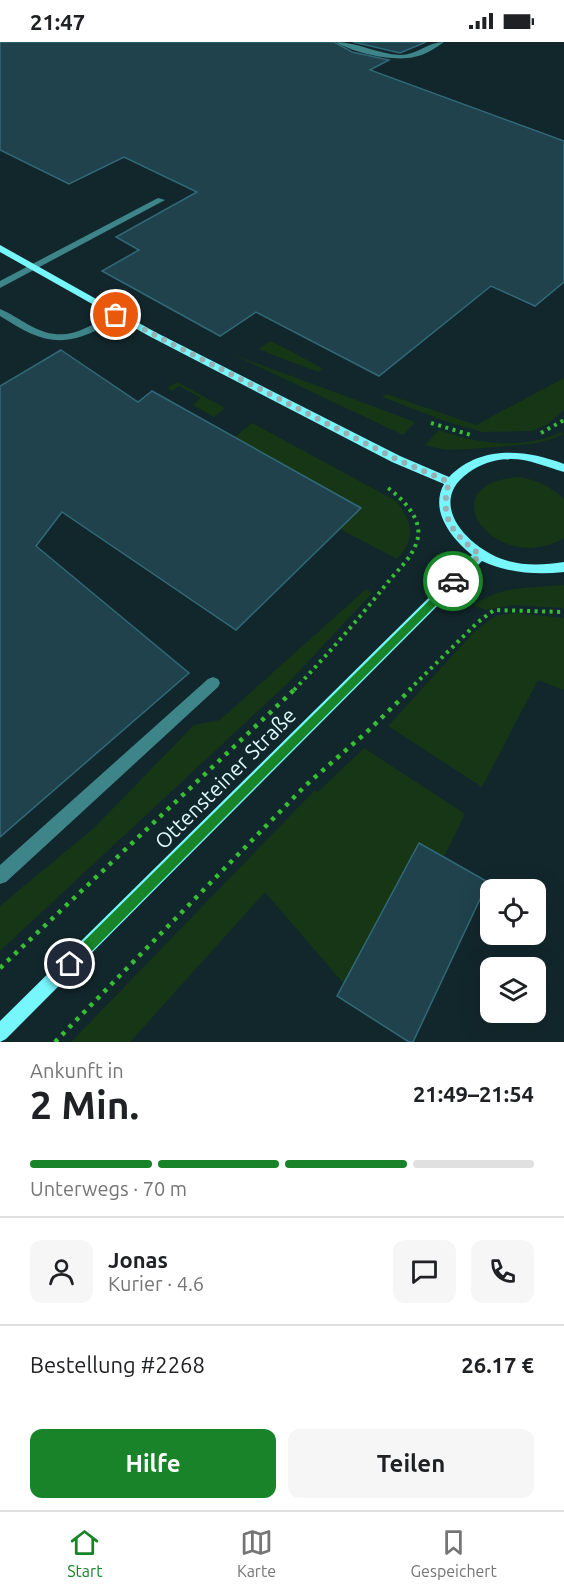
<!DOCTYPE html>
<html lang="de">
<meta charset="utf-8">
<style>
:root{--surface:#fff;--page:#f6f6f6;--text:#202124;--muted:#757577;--line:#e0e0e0;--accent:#188328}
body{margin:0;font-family:Ubuntu,sans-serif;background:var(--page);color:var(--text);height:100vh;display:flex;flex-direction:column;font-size:22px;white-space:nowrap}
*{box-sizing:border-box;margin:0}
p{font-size:20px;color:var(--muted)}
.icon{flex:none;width:33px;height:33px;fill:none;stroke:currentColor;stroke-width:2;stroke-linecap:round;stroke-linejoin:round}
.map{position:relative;height:1000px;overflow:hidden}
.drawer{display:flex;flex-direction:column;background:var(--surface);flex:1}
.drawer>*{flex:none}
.tools{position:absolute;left:480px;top:837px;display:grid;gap:12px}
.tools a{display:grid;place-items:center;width:66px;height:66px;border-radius:12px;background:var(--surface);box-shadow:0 6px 24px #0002;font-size:30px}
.pin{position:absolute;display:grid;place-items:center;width:51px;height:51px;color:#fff;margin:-26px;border:3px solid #fff;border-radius:50%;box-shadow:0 2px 6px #0007}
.courier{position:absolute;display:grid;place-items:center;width:60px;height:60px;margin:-30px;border:4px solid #188328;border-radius:50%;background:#fff;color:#222;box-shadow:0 2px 8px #0007}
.summary em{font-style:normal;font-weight:600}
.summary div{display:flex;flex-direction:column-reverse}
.summary{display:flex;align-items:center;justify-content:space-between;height:102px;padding:0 30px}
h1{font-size:39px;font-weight:600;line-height:45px}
.bar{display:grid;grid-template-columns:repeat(4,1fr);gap:9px 6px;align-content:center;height:72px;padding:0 30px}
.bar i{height:8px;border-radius:4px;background:var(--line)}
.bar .active{background:var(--accent)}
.bar p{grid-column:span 4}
.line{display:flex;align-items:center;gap:15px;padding:0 30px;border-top:2px solid var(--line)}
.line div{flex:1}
.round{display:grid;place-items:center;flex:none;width:63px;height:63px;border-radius:12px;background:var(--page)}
.cta{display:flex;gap:12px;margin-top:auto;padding:12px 30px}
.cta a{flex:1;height:69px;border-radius:12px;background:var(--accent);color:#fff;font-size:24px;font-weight:600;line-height:69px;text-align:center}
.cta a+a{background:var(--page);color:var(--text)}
.status{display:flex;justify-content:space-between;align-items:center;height:42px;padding:0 30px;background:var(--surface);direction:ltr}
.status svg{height:16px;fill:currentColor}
.tab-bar{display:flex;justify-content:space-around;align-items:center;height:84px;border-top:2px solid var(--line);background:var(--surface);font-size:16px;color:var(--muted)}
.tab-bar a{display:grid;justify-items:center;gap:3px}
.tab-bar .active{color:var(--accent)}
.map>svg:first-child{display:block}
.green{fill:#163615}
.building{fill:#1f424d;stroke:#316978;stroke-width:1.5}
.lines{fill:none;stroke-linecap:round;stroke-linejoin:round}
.path-far1{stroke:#39bd34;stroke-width:4;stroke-dasharray:3 4.5;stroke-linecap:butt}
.path{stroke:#39bd34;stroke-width:4.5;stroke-dasharray:4 6;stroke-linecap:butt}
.lane{fill:#3e858a;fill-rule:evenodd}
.secondary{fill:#77f6fc;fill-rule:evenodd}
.route{fill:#188328}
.done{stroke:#97b0b4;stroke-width:6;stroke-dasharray:0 10.8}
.labels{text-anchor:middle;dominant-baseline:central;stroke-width:4.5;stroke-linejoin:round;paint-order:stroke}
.near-street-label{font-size:21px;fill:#defafe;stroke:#12272c}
</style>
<div class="status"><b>21:47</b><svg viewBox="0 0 49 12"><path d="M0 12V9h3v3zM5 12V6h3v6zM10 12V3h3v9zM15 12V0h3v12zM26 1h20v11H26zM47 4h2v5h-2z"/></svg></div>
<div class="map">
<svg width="564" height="1000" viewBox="0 0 564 1000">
<rect width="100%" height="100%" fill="#12272c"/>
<path class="green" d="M 271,299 L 322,326 L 318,330 L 258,307 Z
M 232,312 L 415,380 L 403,393 Z
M 564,336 L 564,368 L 548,382 L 532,389 L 482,390 L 445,379 L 382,355 L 386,352 L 476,383 Z
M 177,340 L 225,366 L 214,375 L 193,363 L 201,356 L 179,344 L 172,349 L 167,346 Z
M 252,381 L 396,459 C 413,480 416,497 397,517 L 340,487 L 360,467 L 235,395 Z
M 439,388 C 475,402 526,408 561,390 L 564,392 C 540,403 521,403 495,405 C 467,406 453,412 425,403 Z
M 520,435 C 538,439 551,444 564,457 L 564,496 C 496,536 425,441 520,435 Z
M 564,543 L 564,566 L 512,563 L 486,568 L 472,563 C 508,542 525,547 564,543 Z
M 366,547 L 372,551 L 289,640 L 0,909 L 0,864 L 94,786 L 194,683 L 220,678 Z
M 517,571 L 564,576 L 564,648 L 538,638 L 482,745 L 388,684 L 474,590 L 497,573 Z
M 364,706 L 465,772 L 444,815 L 418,802 L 344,942 L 265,850 L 130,1000 L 71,1000 L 315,748 L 318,750 Z"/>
<path class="building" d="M 0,0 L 334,0 L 352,10 L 389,18 L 370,28 L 564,99 L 564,240 L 535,264 L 491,244 L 379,334 L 256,270 L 220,294 L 102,229 L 139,208 L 116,195 L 197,150 L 124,115 L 69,142 L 0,108 Z
M 353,0 L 426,0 L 400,11 Z
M 61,308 L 138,360 L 152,349 L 361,466 L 236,588 L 62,470 L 36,504 L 189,631 L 0,795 L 0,344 Z
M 419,801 L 488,840 L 413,1000 L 409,1000 L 337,954 Z"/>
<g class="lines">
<path class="path-far1" d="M 431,381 L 471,393
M 541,391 L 564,378
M 294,648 C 327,613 358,578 388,540 C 398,528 413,514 417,499 C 424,478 403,457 388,446
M 409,648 L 478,580 L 494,568 L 564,570"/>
<path class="path" d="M 0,926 L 295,647
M 55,1000 L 306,743 L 369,688 L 411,647"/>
<path class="lane" d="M 336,0 C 357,0 378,12 400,13 C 417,13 428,0 444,0 C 436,6 425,13 414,15 C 394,20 353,11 336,0 Z
M 158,156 L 165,158 L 0,246 L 0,239 Z
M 0,267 C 10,271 20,278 29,283 C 63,302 82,289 113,271 L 116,270 L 121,273 C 114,279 105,284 97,288 C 57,308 35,296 0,274 Z
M 213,635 L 218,637 L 220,641 L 218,645 L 6,840 L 0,842 L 0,823 L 208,637 Z"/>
<path class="secondary" d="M 0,203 L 155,290 L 400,414 L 449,435 C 480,403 525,407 564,422 L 564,430 C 546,425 530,417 511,417 C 494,417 481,422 468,431 C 425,462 470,507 505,518 C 524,524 544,523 564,520 L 564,530 C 536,533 508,531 482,519 L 6,997 L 0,1000 L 0,979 L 472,513 C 452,497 429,469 444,442 L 392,420 L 149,294 L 0,210 Z"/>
</g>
<path class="route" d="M 453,535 L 458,539 L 457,542 L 74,927 L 70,929 L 65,927 L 63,922 L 65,918 Z"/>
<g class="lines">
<path class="done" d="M 116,273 L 396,417 L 449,440 C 439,477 452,490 480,513 L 453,539"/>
</g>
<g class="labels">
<g class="near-street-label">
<text transform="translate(225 736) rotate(-45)">Ottensteiner Straße</text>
</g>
</g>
</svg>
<div class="tools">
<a><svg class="icon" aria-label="locate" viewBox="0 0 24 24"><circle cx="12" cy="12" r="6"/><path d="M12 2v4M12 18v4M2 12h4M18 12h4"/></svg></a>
<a><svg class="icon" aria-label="layers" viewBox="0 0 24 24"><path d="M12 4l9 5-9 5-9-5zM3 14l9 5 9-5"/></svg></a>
</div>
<div class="pin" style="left:116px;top:273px;background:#ea580c"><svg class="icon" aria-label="bag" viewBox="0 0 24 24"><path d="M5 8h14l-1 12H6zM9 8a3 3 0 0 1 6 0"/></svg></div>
<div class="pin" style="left:70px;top:922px;background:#1f2937"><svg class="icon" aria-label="home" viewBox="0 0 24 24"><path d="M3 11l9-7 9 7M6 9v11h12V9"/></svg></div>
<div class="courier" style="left:453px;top:539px"><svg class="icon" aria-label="car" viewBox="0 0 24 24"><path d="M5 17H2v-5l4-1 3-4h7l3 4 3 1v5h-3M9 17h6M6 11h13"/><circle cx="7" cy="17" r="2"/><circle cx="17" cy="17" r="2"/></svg></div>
</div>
<section class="drawer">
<div class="summary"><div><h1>2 Min.</h1><p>Ankunft in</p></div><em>21:49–21:54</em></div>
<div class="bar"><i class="active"></i><i class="active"></i><i class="active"></i><i></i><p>Unterwegs · 70 m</p></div>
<div class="line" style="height:108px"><a class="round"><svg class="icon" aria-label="person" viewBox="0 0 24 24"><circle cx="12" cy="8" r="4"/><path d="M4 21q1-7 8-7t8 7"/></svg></a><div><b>Jonas</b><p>Kurier · 4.6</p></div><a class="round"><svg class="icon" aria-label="chat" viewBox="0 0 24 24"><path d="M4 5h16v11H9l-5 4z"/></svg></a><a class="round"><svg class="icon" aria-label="phone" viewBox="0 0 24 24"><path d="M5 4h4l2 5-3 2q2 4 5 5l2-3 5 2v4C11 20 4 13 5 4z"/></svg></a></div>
<div class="line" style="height:78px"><div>Bestellung #2268</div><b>26.17 €</b></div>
<div class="cta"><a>Hilfe</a><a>Teilen</a></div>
</section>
<nav class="tab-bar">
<a class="active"><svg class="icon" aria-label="home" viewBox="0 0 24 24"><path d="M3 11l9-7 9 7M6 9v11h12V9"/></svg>Start</a>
<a><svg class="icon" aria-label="map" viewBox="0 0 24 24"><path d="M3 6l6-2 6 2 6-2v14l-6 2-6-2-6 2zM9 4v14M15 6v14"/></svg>Karte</a>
<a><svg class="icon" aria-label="saved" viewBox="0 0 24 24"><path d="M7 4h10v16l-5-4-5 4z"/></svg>Gespeichert</a>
</nav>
